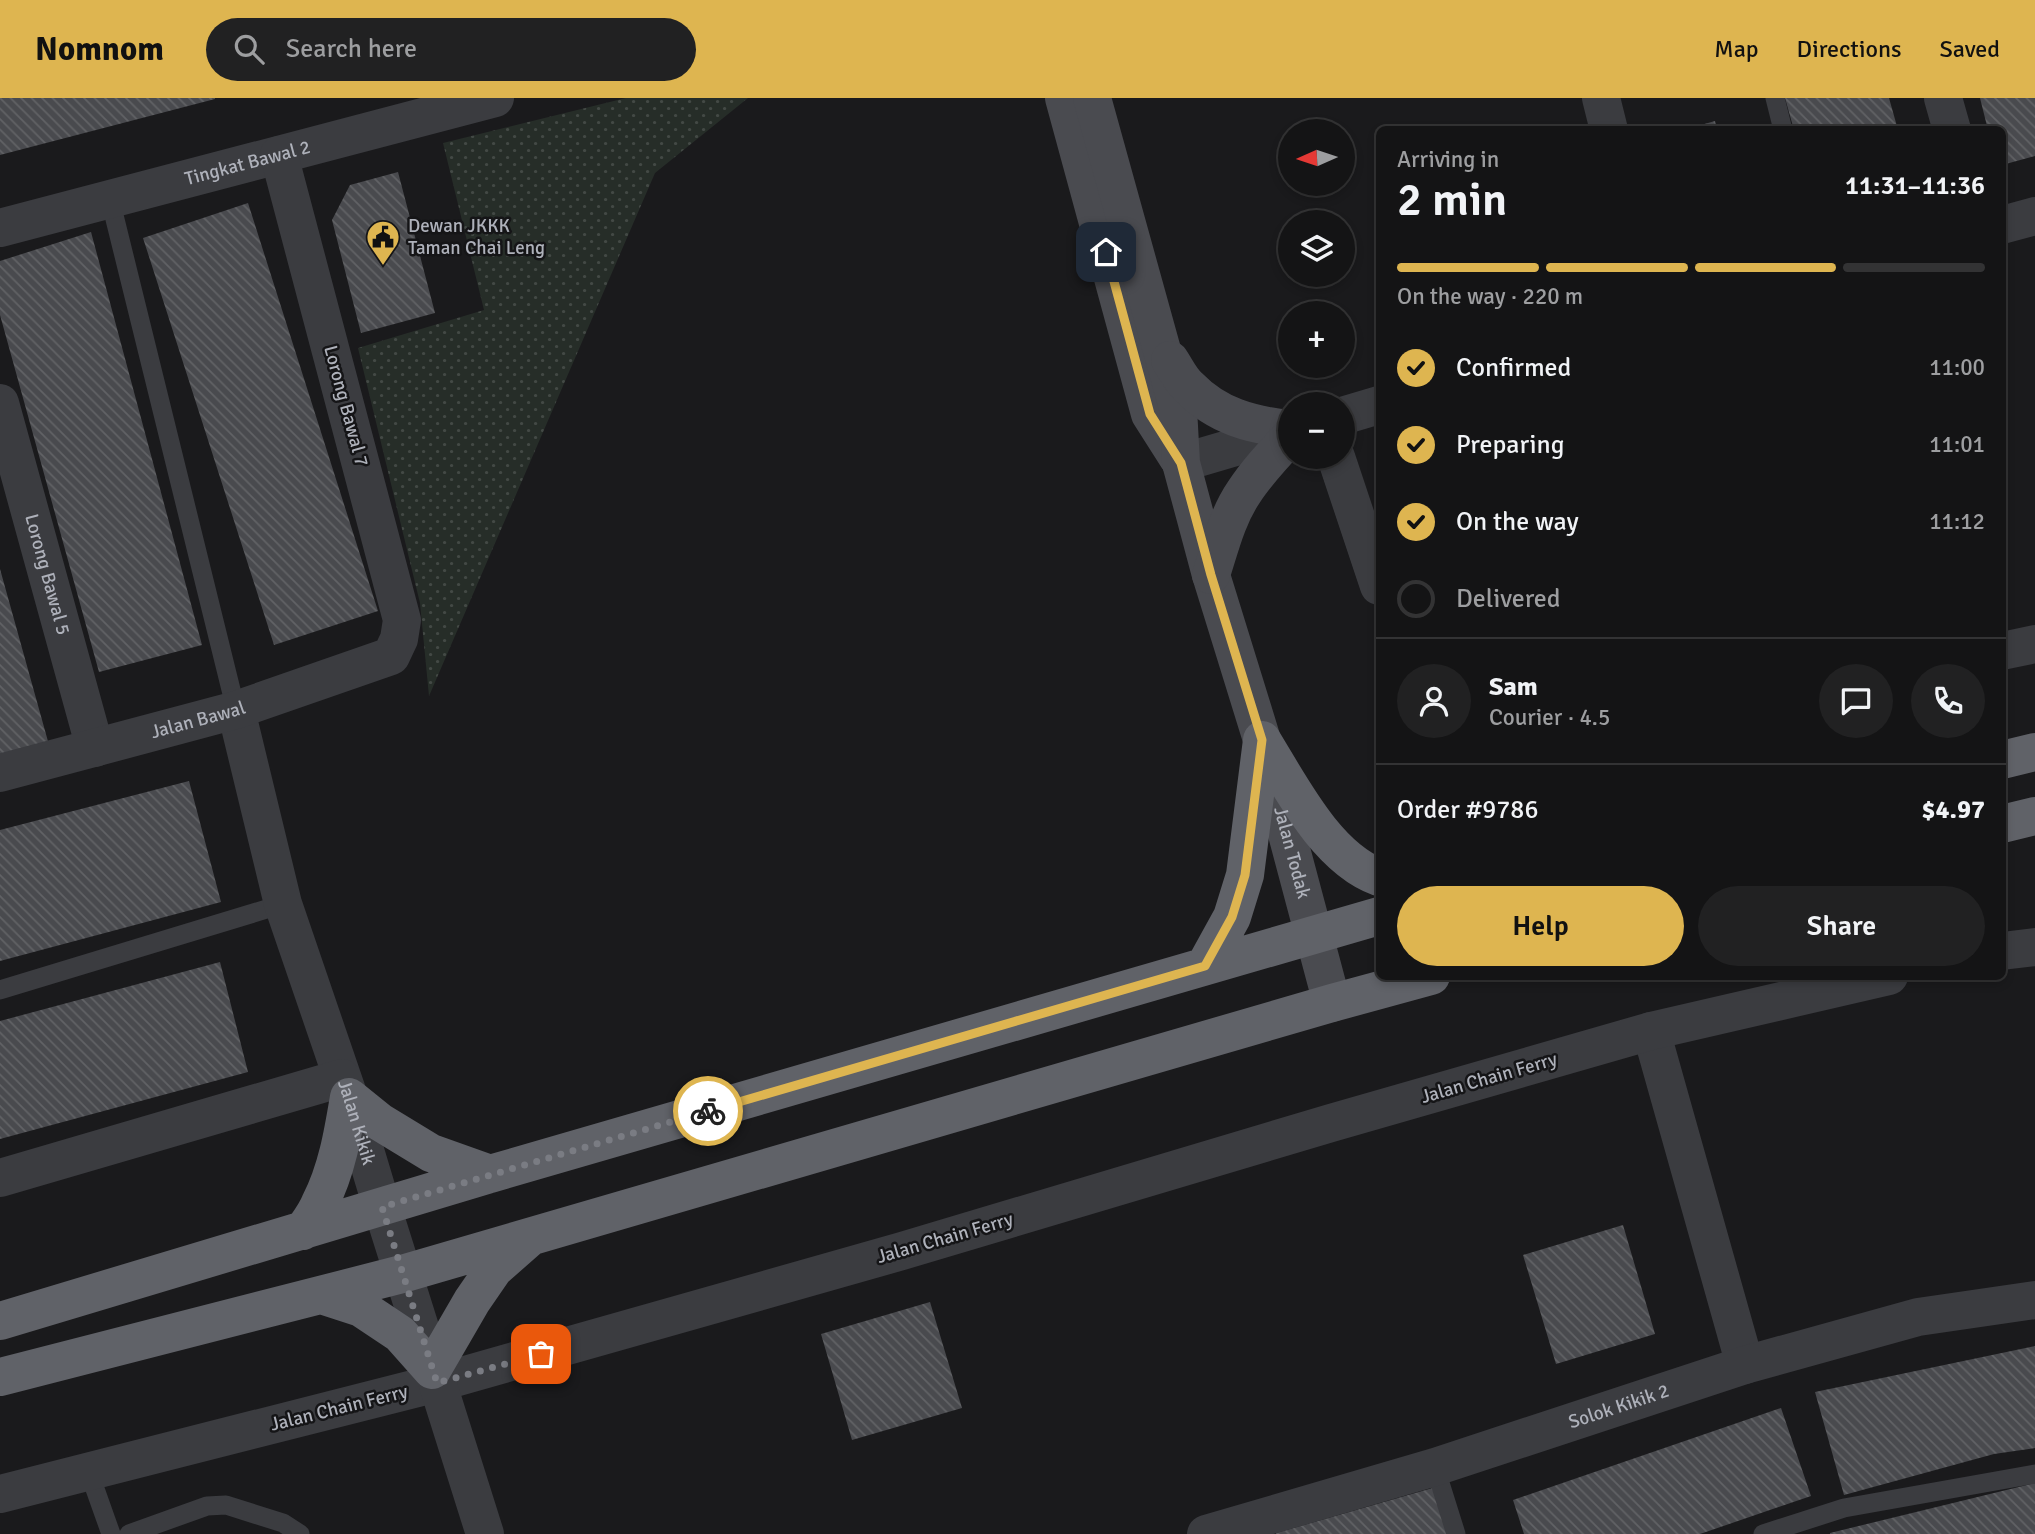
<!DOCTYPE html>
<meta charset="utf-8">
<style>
:root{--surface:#141415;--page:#212122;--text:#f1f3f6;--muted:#9d9ea0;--line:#333334;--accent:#deb550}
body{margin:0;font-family:Signika,sans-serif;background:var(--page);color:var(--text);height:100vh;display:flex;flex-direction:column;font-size:26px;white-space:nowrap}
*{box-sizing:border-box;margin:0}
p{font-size:23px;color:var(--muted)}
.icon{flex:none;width:38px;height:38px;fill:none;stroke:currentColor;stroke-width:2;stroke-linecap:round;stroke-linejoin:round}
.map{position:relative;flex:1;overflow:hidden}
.drawer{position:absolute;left:1376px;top:28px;width:630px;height:854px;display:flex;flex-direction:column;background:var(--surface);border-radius:10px;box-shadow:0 4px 10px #0003,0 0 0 2px var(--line)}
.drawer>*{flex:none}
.needle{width:46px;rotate:267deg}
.fabs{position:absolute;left:1278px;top:21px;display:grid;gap:14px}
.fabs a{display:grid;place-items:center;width:77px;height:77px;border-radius:50%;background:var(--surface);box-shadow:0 4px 10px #0003,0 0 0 2px var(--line);font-size:35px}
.pin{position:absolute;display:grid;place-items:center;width:60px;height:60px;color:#fff;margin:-30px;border-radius:14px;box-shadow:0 4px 10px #0006}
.courier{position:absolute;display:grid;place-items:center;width:70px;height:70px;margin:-35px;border:5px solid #deb550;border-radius:50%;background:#fff;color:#222;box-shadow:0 2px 9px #0007}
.overview em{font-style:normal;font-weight:600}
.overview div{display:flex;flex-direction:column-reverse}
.overview{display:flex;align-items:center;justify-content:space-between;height:119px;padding:0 21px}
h1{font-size:46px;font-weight:600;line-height:52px}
.bar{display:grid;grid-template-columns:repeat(4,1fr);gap:10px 7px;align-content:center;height:84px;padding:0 21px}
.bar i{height:9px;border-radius:5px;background:var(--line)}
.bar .on{background:var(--accent)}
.bar p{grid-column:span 4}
.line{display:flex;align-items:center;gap:18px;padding:0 21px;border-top:2px solid var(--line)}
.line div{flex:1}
.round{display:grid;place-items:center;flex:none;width:74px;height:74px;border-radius:37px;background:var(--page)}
ol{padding:0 21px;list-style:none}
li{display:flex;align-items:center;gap:21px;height:77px}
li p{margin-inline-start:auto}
li .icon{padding:7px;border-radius:50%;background:var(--accent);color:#111;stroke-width:4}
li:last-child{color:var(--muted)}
li i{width:38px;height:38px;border:4px solid var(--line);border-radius:50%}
.action{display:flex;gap:14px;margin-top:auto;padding:14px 21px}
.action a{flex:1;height:80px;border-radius:42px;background:var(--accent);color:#111;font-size:28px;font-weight:600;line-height:80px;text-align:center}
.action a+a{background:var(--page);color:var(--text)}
header{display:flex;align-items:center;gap:42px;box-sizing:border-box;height:98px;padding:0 35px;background:var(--accent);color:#111}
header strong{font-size:33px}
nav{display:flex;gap:38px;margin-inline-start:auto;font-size:24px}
.search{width:490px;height:63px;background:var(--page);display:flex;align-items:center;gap:18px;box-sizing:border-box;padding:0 24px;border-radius:38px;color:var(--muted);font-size:26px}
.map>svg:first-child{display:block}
.park{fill:url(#park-dots)}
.building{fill:url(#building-back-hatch)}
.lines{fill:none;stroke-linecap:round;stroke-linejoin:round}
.service{stroke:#3b3c40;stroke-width:19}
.minor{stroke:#3b3c40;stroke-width:38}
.tertiary{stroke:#3b3c40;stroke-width:38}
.secondary{stroke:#4a4b50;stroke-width:38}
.trunk{stroke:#606268;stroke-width:38}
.done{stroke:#7a7c83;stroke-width:7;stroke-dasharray:0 12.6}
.route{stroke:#deb550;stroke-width:9}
.labels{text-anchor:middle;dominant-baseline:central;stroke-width:5;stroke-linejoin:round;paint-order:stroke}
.street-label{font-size:19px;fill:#aeb1ba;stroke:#151517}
.poi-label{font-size:19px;fill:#aeb1ba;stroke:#151517;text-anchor:start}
</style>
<header>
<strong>Nomnom</strong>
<div class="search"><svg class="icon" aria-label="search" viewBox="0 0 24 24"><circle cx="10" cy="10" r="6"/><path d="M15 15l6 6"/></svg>Search here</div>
<nav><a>Map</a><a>Directions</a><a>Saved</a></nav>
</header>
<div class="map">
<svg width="2035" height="1436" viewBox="0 0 2035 1436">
<defs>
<pattern id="park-dots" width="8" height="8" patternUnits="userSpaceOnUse" patternTransform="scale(1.75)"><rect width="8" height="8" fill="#262d28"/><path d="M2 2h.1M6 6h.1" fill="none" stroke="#434945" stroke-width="1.8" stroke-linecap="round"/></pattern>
<pattern id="building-back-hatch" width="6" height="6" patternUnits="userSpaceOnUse" patternTransform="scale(1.75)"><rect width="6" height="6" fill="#494a4e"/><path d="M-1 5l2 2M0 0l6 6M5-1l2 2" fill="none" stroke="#616265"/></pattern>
</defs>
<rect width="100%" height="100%" fill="#1a1a1c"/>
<path class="park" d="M 626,0 L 748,0 L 655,75 L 429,598 L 420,505 L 358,250 L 484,212 L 443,45 Z"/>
<path class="building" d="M 0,0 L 215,0 L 215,1 L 0,57 Z
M 1785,0 L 1889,0 L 1898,32 L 1794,32 Z
M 1980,0 L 2035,0 L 2035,58 L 2002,67 L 2002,32 L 1988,32 Z
M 1715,23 L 1717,32 L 1687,32 L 1687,31 Z
M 398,74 L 435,215 L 361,235 L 332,122 L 350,87 Z
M 248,105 L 378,513 L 274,547 L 143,140 Z
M 91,134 L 202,547 L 99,574 L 0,217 L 0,163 Z
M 0,471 L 49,647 L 0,660 Z
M 189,683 L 221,804 L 0,863 L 0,732 Z
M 220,864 L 248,974 L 0,1041 L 0,923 Z
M 1623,1127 L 1655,1236 L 1556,1266 L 1523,1157 Z
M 930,1204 L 962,1310 L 852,1342 L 821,1236 Z
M 2035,1248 L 2035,1350 L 1994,1356 L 1844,1397 L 1815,1294 Z
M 1781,1310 L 1811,1398 L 1700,1436 L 1524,1436 L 1513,1402 Z
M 2035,1385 L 2035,1436 L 1830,1436 L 1830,1435 Z
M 1436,1389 L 1450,1436 L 1276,1436 L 1276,1435 Z"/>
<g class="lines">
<path class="service" d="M 1775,0 L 1783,32
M 110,101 L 236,612
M 0,892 L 283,806
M 1435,1369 L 1456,1436
M 89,1374 L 111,1436
M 129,1436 L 207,1408 L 226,1407 L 283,1425 L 300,1436
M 1763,1436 L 1844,1410 L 2035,1376"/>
<g class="minor">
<path d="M 1601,0 L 1609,32"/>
<path d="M 1943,0 L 1952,32"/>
<path d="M 2002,127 L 2035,118"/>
<path id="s1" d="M 0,130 L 495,0"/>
<path id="s2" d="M 0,305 L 95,650"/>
<path d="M 1342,318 L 1379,307"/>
<path d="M 1336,359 L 1379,488"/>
<path d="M 1181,365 L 1290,333"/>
<path d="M 2002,553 L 2035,546"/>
<path id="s3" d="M 236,612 L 283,806 L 349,999 L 382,1109"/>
<path id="s4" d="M 0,675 L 236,612 L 391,558 L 399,541 L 402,522 L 279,57"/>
<path d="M 2002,853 L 2035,849"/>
<path d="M 1651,933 L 1745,1267"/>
<path d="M 0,1080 L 342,980"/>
<path d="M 0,1396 L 437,1285 L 902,1153 L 1331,1025 L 1651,933 L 1889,878"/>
<path id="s5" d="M 1206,1436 L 1435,1369 L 1745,1267 L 1918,1219 L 2035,1202"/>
</g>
<path class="tertiary" d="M 382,1109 L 485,1436"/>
<g class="secondary">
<path d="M 1064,0 L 1150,316 L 1178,360"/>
<path id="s6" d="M 1092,0 L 1178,310 L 1181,365 L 1211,477 L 1262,642 L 1332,905"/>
<path d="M 1170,262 C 1176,271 1181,282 1189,289 C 1217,318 1251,327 1290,331"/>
<path d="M 1211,477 C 1220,449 1227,419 1244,394 C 1257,374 1274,356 1290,339"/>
</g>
<path class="trunk" d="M 1262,642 C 1290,687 1326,760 1379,779
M 2002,662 L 2035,654
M 2002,726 L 2035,718
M 1205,868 L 1232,819 L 1245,777 L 1262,642
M 303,1133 C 309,1124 316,1115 320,1105 C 337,1072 343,1035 349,999 L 380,1024 L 431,1055 L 490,1076
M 321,1197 L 361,1210 L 400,1236 L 432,1272 L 472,1203 L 494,1171 L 527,1142
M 0,1223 L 490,1076 L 1379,818
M 0,1279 L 402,1176 L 1332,905 L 1431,878"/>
</g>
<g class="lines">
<path class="done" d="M 541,1256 L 437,1285 L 382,1109 L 708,1013"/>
<path class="route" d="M 708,1013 L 1205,868 L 1232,819 L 1245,777 L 1262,642 L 1211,477 L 1181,365 L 1150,316 L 1106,154"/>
</g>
<defs>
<symbol id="civic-pin" viewBox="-11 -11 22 30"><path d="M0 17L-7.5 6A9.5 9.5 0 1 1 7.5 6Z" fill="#deb550" stroke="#151517"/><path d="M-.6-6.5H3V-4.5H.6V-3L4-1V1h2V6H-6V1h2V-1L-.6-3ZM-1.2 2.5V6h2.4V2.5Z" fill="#111"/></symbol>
</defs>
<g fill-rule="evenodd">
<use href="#civic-pin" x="364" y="120" width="38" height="52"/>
</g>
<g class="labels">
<g class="street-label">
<text stroke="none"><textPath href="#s1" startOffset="256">Tingkat Bawal 2</textPath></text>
<text transform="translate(346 308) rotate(75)">Lorong Bawal 7</text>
<text stroke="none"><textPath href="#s2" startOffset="178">Lorong Bawal 5</textPath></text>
<text stroke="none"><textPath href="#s4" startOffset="205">Jalan Bawal</textPath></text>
<text stroke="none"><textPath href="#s6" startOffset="782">Jalan Todak</textPath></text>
<text transform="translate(1489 980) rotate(-16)">Jalan Chain Ferry</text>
<text stroke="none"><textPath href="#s3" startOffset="430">Jalan Kikik</textPath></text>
<text transform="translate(945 1140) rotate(-16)">Jalan Chain Ferry</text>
<text stroke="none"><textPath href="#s5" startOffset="432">Solok Kikik 2</textPath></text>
<text transform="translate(339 1310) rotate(-14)">Jalan Chain Ferry</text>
</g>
<g class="poi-label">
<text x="408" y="128">Dewan JKKK<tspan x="408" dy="22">Taman Chai Leng</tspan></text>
</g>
</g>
</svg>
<div class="fabs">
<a><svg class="needle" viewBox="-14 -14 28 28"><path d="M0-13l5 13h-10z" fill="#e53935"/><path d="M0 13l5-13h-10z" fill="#9d9ea0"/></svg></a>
<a><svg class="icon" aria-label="layers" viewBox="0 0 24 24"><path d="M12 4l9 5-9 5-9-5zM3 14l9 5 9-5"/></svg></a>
<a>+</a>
<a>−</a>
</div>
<div class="pin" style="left:541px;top:1256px;background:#ea580c"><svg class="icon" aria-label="bag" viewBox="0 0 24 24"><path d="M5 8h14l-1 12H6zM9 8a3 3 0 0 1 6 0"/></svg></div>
<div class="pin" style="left:1106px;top:154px;background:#1f2937"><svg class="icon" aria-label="home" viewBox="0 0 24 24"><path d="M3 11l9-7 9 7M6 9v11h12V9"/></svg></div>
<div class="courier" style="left:708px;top:1013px"><svg class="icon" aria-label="bike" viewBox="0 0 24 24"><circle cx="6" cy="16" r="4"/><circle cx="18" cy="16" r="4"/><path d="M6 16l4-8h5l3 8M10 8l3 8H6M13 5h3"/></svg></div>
<section class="drawer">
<div class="overview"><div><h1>2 min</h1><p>Arriving in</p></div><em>11:31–11:36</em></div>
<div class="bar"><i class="on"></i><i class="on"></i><i class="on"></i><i></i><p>On the way · 220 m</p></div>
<ol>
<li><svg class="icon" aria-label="check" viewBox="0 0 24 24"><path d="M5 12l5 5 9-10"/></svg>Confirmed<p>11:00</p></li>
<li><svg class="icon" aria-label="check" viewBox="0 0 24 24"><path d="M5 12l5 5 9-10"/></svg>Preparing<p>11:01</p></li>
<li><svg class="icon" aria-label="check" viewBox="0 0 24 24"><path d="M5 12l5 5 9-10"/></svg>On the way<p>11:12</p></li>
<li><i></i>Delivered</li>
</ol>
<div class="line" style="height:126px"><a class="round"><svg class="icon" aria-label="person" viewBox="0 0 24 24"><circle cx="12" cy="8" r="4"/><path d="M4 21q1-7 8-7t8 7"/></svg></a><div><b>Sam</b><p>Courier · 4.5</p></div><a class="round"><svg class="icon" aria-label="chat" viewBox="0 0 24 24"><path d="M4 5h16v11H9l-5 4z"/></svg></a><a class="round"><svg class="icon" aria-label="phone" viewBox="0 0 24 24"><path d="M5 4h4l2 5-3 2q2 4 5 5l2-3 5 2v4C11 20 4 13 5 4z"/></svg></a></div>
<div class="line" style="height:91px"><div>Order #9786</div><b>$4.97</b></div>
<div class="action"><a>Help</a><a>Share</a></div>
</section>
</div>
